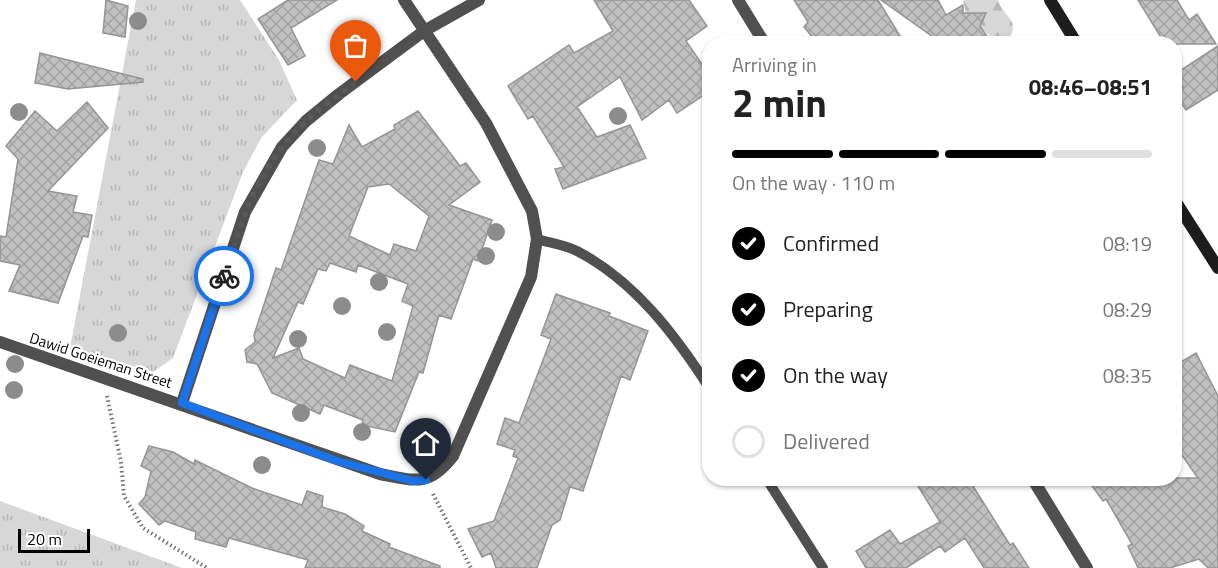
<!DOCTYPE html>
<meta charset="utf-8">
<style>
:root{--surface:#fff;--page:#f2f2f2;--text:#222;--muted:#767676;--line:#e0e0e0;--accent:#000}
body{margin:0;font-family:"Titillium Web",sans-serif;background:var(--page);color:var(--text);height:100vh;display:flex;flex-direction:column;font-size:22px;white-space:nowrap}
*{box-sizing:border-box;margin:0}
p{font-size:20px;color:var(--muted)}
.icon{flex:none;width:33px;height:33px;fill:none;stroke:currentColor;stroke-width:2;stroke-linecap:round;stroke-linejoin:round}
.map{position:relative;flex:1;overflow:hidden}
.panel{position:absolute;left:702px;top:36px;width:480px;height:450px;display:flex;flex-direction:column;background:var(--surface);border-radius:24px;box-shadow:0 2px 4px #0004}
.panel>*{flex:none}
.scale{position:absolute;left:18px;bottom:15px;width:72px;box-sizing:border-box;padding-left:6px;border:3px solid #000;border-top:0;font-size:16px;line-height:21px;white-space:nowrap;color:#000;-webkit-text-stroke:4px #fff;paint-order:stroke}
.pin{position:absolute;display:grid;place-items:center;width:51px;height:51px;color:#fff;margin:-62px -26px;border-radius:50% 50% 50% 0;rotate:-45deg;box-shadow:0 0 6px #0007}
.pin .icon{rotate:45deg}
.courier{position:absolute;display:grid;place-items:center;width:60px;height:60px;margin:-30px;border:4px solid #1a73e8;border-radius:50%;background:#fff;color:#222;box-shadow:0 2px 8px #0007}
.overview em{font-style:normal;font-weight:700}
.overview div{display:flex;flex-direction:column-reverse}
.overview{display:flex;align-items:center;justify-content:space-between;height:102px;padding:0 30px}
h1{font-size:39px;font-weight:700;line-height:45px}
.bar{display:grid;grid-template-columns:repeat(4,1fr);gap:9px 6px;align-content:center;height:72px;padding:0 30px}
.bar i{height:8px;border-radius:4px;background:var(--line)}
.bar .selected{background:var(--accent)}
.bar p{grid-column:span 4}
ol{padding:0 30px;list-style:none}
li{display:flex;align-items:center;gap:18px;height:66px}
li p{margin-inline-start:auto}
li .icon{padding:6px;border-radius:50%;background:var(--accent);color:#fff;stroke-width:4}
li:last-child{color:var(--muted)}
li i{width:33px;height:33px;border:3px solid var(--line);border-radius:50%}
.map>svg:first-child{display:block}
.grass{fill:url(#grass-tufts)}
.forest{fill:url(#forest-firs)}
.building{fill:url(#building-cross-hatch);stroke:#949494;stroke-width:1.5;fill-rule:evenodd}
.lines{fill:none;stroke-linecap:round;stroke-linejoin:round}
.path{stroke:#727272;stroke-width:4;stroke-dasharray:1.5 3;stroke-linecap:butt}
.lane{stroke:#505050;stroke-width:10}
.street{stroke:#505050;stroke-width:12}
.secondary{stroke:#1d1d1d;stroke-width:12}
.tree{fill:#8c8c8c}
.done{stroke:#595959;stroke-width:6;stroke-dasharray:0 10.8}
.route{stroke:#1a73e8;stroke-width:8}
.labels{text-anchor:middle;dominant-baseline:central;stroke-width:4.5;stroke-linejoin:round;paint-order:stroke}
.street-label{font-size:15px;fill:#000;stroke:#fff}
</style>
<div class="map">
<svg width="1218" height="568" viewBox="0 0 1218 568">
<defs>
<pattern id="grass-tufts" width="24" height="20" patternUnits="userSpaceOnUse" patternTransform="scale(1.5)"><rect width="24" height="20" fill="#d7d7d7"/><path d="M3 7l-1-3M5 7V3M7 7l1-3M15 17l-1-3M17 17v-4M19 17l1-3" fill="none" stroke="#b7b7b7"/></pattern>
<pattern id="forest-firs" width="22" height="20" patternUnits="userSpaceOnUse" patternTransform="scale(1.5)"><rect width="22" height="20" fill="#d7d7d7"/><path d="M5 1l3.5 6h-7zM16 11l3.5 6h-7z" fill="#b7b7b7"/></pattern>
<pattern id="building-cross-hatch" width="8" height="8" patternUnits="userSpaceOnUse" patternTransform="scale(1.5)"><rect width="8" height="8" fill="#c0c0c0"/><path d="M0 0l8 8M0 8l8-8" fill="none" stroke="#a3a3a3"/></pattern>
</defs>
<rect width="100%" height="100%" fill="#fff"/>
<path class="grass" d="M 136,0 L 240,0 L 279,60 L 297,100 L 261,138 L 243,172 L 173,358 L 153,372 L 70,348 Z
M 0,501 L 182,568 L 0,568 Z"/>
<path class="forest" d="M 963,0 L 998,0 C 1005,21 1022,17 1007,43 L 994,43 L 994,40 L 981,28 L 981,24 L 966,13 Z"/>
<path class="building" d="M 106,0 L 128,6 L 125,37 L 103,33 Z
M 288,0 L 337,0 L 291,28 L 305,56 L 288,65 L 258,19 Z
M 594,0 L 689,0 L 707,26 L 686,41 L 710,76 L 710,91 L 677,113 L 669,100 L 642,120 L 620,77 L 577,107 L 597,137 L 630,125 L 646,158 L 563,189 L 555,169 L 564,167 L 533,116 L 528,119 L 508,86 L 569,45 L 574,53 L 613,31 Z
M 794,0 L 878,0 L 905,44 L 818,44 L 804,27 L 808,22 Z
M 881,0 L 938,0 L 946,15 L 963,5 L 963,13 L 986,13 L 980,26 L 992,44 L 943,44 Z
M 1138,0 L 1177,0 L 1189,20 L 1197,14 L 1216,44 L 1165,44 Z
M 1218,46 L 1218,90 L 1186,110 L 1174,92 L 1183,87 L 1175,74 Z
M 40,53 L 143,79 L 143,82 L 68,89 L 35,83 Z
M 87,102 L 108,128 L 48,191 L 77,196 L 73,212 L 92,215 L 88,237 L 83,236 L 58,303 L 9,291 L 20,265 L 0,261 L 0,236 L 6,237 L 18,159 L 6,146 L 35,111 L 57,131 Z
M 418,111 L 460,166 L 466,163 L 480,182 L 449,205 L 492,220 L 478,261 L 473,259 L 451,319 L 439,315 L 423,373 L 419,372 L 395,432 L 362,425 L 363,420 L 324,405 L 320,414 L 272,393 L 257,364 L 247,362 L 245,350 L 255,342 L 254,335 L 276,268 L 281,270 L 319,160 L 333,164 L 349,125 L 362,147 L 395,129 L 394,125 ZM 389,184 L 429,216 L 416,251 L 394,244 L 390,255 L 349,236 L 368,187 ZM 330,263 L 356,272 L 358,265 L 408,284 L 402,301 L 413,306 L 392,381 L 350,365 L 345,378 L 303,359 L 299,348 L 273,358 L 298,302 L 303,304 L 318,269 L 326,271 Z
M 556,294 L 610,313 L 609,316 L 648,331 L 630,380 L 621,376 L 583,491 L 570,487 L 560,520 L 552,525 L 537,568 L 496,568 L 491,553 L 482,557 L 468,529 L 494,521 L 518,458 L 513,456 L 515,450 L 497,444 L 505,418 L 519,423 L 551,339 L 541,335 Z
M 1196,353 L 1218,396 L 1218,568 L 1208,568 L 1199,559 L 1170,568 L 1138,568 L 1128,546 L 1132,544 L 1106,499 L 1103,501 L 1092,486 L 1096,483 L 1093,478 L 1198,478 L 1174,444 L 1174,366 Z
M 149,446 L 173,452 L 194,464 L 195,460 L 252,488 L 302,505 L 307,491 L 323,496 L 322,507 L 345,514 L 364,526 L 362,531 L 390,544 L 389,547 L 440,566 L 440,568 L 305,568 L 308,560 L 229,538 L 226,547 L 195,539 L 196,532 L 165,521 L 159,525 L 139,504 L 145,497 L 151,471 L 141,466 Z
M 913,478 L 968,478 L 1010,545 L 1013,543 L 1029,568 L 984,568 L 965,538 L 945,552 L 940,546 L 906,568 L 866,568 L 856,551 L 890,530 L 900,544 L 940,522 Z"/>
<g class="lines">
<path class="path" d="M 107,396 L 121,462 L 124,496 L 143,528 L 207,568
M 433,494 L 471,568"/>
<path class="lane" d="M 537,239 C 550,243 565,245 577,251 C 635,281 676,336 710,389
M 766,478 L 823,568"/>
<path class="street" d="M 738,0 L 765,44
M 0,342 L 380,474 C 415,481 429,487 453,456 L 531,277 L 537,239 L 532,211 L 486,123 L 404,0
M 182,403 L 245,212 L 282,147 L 306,121 L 339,94 L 424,31 L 479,0
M 1032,478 L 1087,568"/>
<path class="secondary" d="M 1050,0 L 1077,44
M 1174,199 L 1218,268"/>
</g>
<g class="tree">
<circle cx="138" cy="21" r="9"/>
<circle cx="19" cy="112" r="9"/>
<circle cx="618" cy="116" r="9"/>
<circle cx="317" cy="148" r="9"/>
<circle cx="496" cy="232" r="9"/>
<circle cx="486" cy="256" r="9"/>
<circle cx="379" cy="282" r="9"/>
<circle cx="342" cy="306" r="9"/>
<circle cx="387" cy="332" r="9"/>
<circle cx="118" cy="333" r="9"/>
<circle cx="298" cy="339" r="9"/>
<circle cx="15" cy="364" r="9"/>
<circle cx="14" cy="390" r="9"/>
<circle cx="301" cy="413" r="9"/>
<circle cx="416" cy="431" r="9"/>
<circle cx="362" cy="432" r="9"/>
<circle cx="262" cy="465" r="9"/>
</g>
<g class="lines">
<path class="done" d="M 224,276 C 239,231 252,184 283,146 C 303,120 330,101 356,82"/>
<path class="route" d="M 224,276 L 182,403 L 337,461 L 413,481 L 426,480"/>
</g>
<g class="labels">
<g class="street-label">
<text transform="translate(101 360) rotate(18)">Dawid Goeieman Street</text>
</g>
</g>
</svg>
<div class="scale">20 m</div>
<div class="pin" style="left:356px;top:82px;background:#ea580c"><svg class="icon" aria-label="bag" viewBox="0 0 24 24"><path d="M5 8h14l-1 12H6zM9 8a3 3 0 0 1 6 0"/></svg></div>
<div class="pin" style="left:426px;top:480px;background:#1f2937"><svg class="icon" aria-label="home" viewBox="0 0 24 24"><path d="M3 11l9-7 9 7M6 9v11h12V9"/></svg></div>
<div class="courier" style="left:224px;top:276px"><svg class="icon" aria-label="bike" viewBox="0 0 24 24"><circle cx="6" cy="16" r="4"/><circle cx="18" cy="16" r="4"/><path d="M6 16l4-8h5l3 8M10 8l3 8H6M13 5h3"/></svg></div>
<section class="panel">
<div class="overview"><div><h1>2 min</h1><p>Arriving in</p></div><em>08:46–08:51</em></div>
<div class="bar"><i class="selected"></i><i class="selected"></i><i class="selected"></i><i></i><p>On the way · 110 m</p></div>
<ol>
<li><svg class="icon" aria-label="check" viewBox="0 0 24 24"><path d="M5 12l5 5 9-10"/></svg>Confirmed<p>08:19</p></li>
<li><svg class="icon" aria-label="check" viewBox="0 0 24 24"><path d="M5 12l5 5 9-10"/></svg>Preparing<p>08:29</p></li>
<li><svg class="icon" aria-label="check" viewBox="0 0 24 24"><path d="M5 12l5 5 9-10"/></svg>On the way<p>08:35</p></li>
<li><i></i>Delivered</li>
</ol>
</section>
</div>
